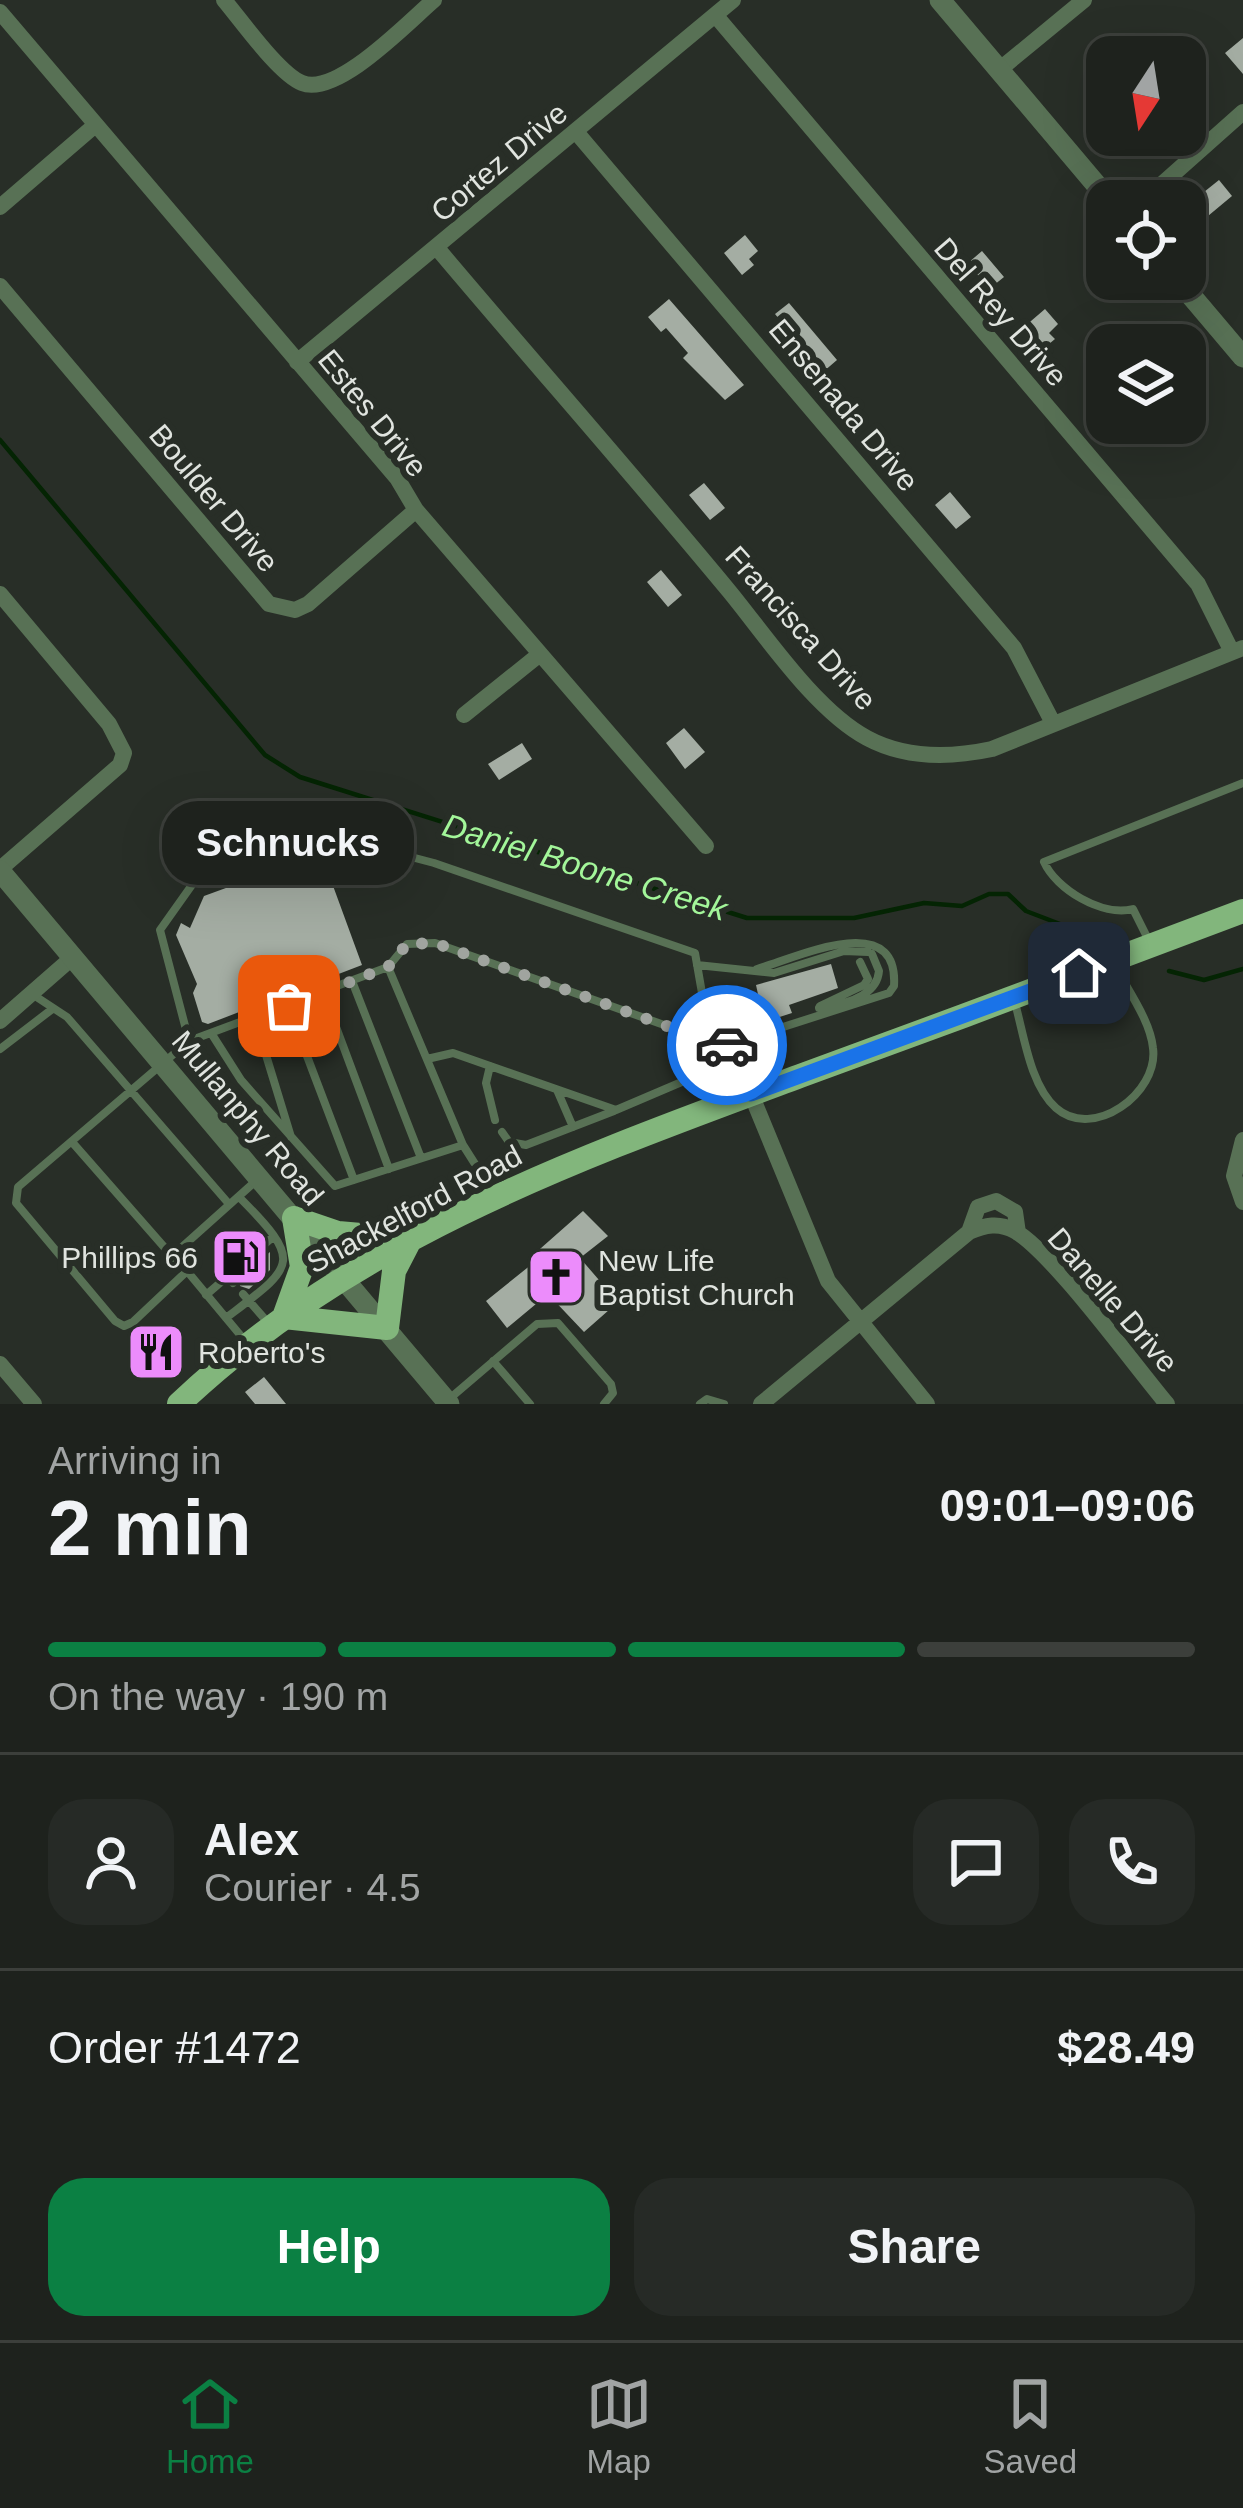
<!DOCTYPE html>
<meta charset="utf-8">
<style>
:root{--surface:#1e221d;--page:#262a26;--text:#f1f3f6;--muted:#a1a4a4;--line:#3c3f3b;--accent:#0b8043}
body{margin:0;font-family:Arial,sans-serif;background:var(--page);color:var(--text);height:100vh;display:flex;flex-direction:column;font-size:45px;white-space:nowrap}
*{box-sizing:border-box;margin:0}
p{font-size:39px;color:var(--muted)}
.icon{flex:none;width:66px;height:66px;fill:none;stroke:currentColor;stroke-width:2;stroke-linecap:round;stroke-linejoin:round}
.map{position:relative;height:1404px;overflow:hidden}
.sheet{display:flex;flex-direction:column;background:var(--surface);flex:1}
.sheet>*{flex:none}
.needle{width:78px;rotate:192deg}
.fabs{position:absolute;left:1086px;top:36px;display:grid;gap:24px}
.fabs a{display:grid;place-items:center;width:120px;height:120px;border-radius:24px;background:var(--surface);box-shadow:0 12px 48px #0002,0 0 0 3px var(--line);font-size:60px}
.pin{position:absolute;display:grid;place-items:center;width:102px;height:102px;color:#fff;margin:-51px;border-radius:24px;box-shadow:0 6px 18px #0006}
.courier{position:absolute;display:grid;place-items:center;width:120px;height:120px;margin:-60px;border:9px solid #1a73e8;border-radius:50%;background:#fff;color:#222;box-shadow:0 3px 15px #0007}
.bubble{position:absolute;height:84px;border-radius:36px;background:var(--surface);box-shadow:0 12px 48px #0002,0 0 0 3px var(--line);font-size:39px;font-weight:800;line-height:84px;text-align:center}
.overview em{font-style:normal;font-weight:800}
.overview div{display:flex;flex-direction:column-reverse}
.overview{display:flex;align-items:center;justify-content:space-between;height:204px;padding:0 48px}
h1{font-size:78px;font-weight:800;line-height:90px}
.bar{display:grid;grid-template-columns:repeat(4,1fr);gap:18px 12px;align-content:center;height:144px;padding:0 48px}
.bar i{height:15px;border-radius:9px;background:var(--line)}
.bar .active{background:var(--accent)}
.bar p{grid-column:span 4}
.line{display:flex;align-items:center;gap:30px;padding:0 48px;border-top:3px solid var(--line)}
.line div{flex:1}
.round{display:grid;place-items:center;flex:none;width:126px;height:126px;border-radius:36px;background:var(--page)}
.primary-button{display:flex;gap:24px;margin-top:auto;padding:24px 48px}
.primary-button a{flex:1;height:138px;border-radius:36px;background:var(--accent);color:#fff;font-size:48px;font-weight:800;line-height:138px;text-align:center}
.primary-button a+a{background:var(--page);color:var(--text)}
.menu{display:flex;justify-content:space-around;align-items:center;height:168px;border-top:3px solid var(--line);background:var(--surface);font-size:33px;color:var(--muted)}
.menu a{display:grid;justify-items:center;gap:6px}
.menu .active{color:var(--accent)}
.map>svg:first-child{display:block}
.lines{fill:none;stroke-linecap:round;stroke-linejoin:round}
.stream{stroke:#042403;stroke-width:4.5}
.building{fill:#a4ada3}
.service{stroke:#587155;stroke-width:8}
.minor{stroke:#587155;stroke-width:16}
.tertiary{stroke:#587155;stroke-width:21}
.primary{stroke:#82b67c;stroke-width:24}
.done{stroke:#a0a49f;stroke-width:12;stroke-dasharray:0 21.6}
.route{stroke:#1a73e8;stroke-width:15}
.labels{text-anchor:middle;dominant-baseline:central;stroke-width:12;stroke-linejoin:round;paint-order:stroke}
.street-label{font-size:30px;fill:#e0e4df;stroke:#282e27}
.poi-label{font-size:30px;fill:#e0e4df;stroke:#282e27;text-anchor:start}
.water-label{font-size:33px;font-style:italic;fill:#a3f69a;stroke:#282e27}
</style>
<div class="map">
<svg width="1243" height="1404" viewBox="0 0 1243 1404">
<rect width="100%" height="100%" fill="#282e27"/>
<g class="lines">
<path class="stream" d="M 0,440 L 265,755 L 300,777 L 747,918 L 854,918 L 924,903 L 962,906 L 989,894 L 1008,894 L 1026,911 L 1099,939
M 1169,971 L 1204,980 L 1243,969"/>
</g>
<path class="building" d="M 1243,38 L 1243,74 L 1225,53 Z
M 1219,180 L 1232,196 L 1208,216 L 1194,200 Z
M 745,235 L 758,251 L 749,259 L 754,265 L 742,275 L 724,253 Z
M 982,251 L 1004,277 L 989,289 L 968,263 Z
M 669,299 L 744,385 L 725,400 L 683,358 L 688,353 L 666,328 L 661,332 L 648,317 Z
M 789,303 L 837,360 L 823,372 L 775,314 Z
M 1045,309 L 1058,324 L 1049,333 L 1055,339 L 1043,349 L 1024,327 Z
M 704,483 L 725,508 L 710,520 L 689,495 Z
M 950,492 L 971,517 L 956,529 L 935,505 Z
M 661,570 L 682,595 L 668,607 L 647,582 Z
M 684,728 L 705,752 L 685,769 L 666,743 Z
M 522,743 L 532,759 L 499,780 L 488,764 Z
M 321,853 L 362,965 L 208,1024 L 202,1022 L 193,993 L 197,984 L 176,935 L 181,923 L 190,928 L 204,896 Z
M 831,964 L 838,988 L 789,1005 L 792,1013 L 764,1022 L 756,985 Z
M 583,1211 L 608,1236 L 580,1258 L 618,1302 L 584,1332 L 548,1294 L 507,1328 L 486,1301 L 537,1260 L 532,1256 Z
M 270,1252 L 270,1270 L 249,1289 L 240,1286 L 239,1277 Z
M 264,1377 L 286,1404 L 255,1404 L 245,1392 Z"/>
<g class="lines">
<path class="service" d="M 1149,941 L 1133,909 C 1102,917 1056,889 1044,862 L 1243,783
M 697,965 L 774,973 L 844,951 L 868,952
M 388,967 L 407,944 L 435,943 L 706,1040
M 352,981 L 421,1158
M 323,992 L 389,1169
M 32,994 L 67,1017 L 229,1204
M 1015,1003 C 1024,1035 1030,1085 1056,1108 C 1093,1141 1159,1093 1153,1048 C 1150,1019 1126,988 1113,962
M 288,1006 L 354,1180
M 820,1006 L 864,985 L 868,979 L 860,962
M 819,1008 C 842,1005 877,997 879,971 L 872,954
M 255,1019 L 291,1137
M 213,1036 L 241,1080 L 335,1186 L 463,1145 L 494,1194
M 189,1041 L 160,930 L 204,868 L 316,832 L 434,863 L 695,953 L 702,993 L 748,1088
M 727,1045 L 889,993 L 894,986 C 899,908 796,958 757,969
M 0,1049 L 51,1010
M 427,1059 L 453,1053 L 616,1110 L 684,1081 L 698,1047 L 719,1028
M 490,1066 L 486,1083 L 495,1120
M 557,1090 L 573,1127
M 502,1132 L 509,1142 L 526,1145 L 614,1111
M 72,1142 L 172,1256
M 187,1271 L 172,1256 L 258,1179
M 228,1276 L 274,1236
M 243,1294 L 270,1325
M 206,1295 L 228,1276 L 233,1283
M 226,1318 C 294,1266 305,1263 239,1197
M 246,1342 L 187,1271 L 133,1322 L 124,1326 L 115,1321 L 16,1203 L 18,1187 L 189,1041 L 388,967 L 463,1145
M 493,1361 L 530,1404
M 448,1400 L 537,1324 L 558,1323 L 611,1384 L 613,1393 L 604,1404
M 700,1404 L 707,1399 L 724,1404"/>
<path class="minor" d="M 224,0 C 241,20 279,74 302,83 C 337,97 407,23 434,0
M 0,12 L 397,478 L 416,510 L 706,846
M 716,16 L 1198,584 L 1232,652
M 999,70 L 1084,0
M 577,133 L 1014,648 L 1053,723
M 1143,201 L 1243,112
M 0,207 L 93,127
M 437,248 C 534,363 633,475 729,591 C 766,636 815,710 867,738 C 906,759 950,758 992,749 L 1243,648
M 0,286 L 269,604 L 295,610 L 308,604 L 416,510
M 297,362 L 733,0
M 0,594 L 109,724 L 124,753 L 120,765 L 0,869
M 464,715 L 540,654
M 0,1021 L 73,957
M 751,1094 L 828,1281 L 927,1404
M 1243,1140 L 1234,1176 L 1243,1202
M 969,1232 L 978,1207 L 996,1201 L 1015,1212 L 1018,1233
M 0,1364 L 34,1404
M 761,1404 L 969,1232 C 985,1225 999,1222 1015,1231 C 1053,1253 1134,1365 1167,1404"/>
<path class="tertiary" d="M 940,0 L 1110,201
M 1177,279 L 1243,357
M 0,871 L 449,1404"/>
<path class="primary" d="M 294,1218 L 338,1233 L 407,1239
M 284,1317 L 387,1328 L 394,1271 L 409,1242
M 284,1317 L 302,1267 L 294,1218
M 179,1404 C 353,1238 579,1158 800,1076 C 948,1022 1096,967 1243,911"/>
</g>
<g class="lines">
<path class="done" d="M 289,1006 L 388,967 L 407,944 L 435,943 L 706,1040 L 719,1028 L 727,1045"/>
<path class="route" d="M 727,1045 L 751,1094 L 1079,973"/>
</g>
<defs>
<symbol id="fuel-square" viewBox="-11 -11 22 22"><rect x="-9" y="-9" width="18" height="18" rx="4" fill="#ec8cfb" stroke="#282e27"/><path d="M-5.5-6h7V0h2V4h1.3V-2.5L3-4.5l.8-.8L6-3V5H2.5V1h-1V6h-7ZM-4.2-4.7v3.2H.2V-4.7Z" fill="#111"/></symbol>
<symbol id="church-square" viewBox="-11 -11 22 22"><rect x="-9" y="-9" width="18" height="18" rx="4" fill="#ec8cfb" stroke="#282e27"/><path d="M-1.2-6h2.4v3.5h3.3v2.4h-3.3V6h-2.4V-.1h-3.3v-2.4h3.3Z" fill="#111"/></symbol>
<symbol id="restaurant-square" viewBox="-11 -11 22 22"><rect x="-9" y="-9" width="18" height="18" rx="4" fill="#ec8cfb" stroke="#282e27"/><path d="M-5-6h1v4h1v-4h1v4h1v-4h1v5L-1.5 .5V6h-2V.5L-5-1ZM5-6V6H3V1.5H1.5Q1.5-4 5-6Z" fill="#111"/></symbol>
</defs>
<g fill-rule="evenodd">
<use href="#fuel-square" x="207" y="1224" width="66" height="66"/>
<use href="#church-square" x="523" y="1244" width="66" height="66"/>
<use href="#restaurant-square" x="123" y="1319" width="66" height="66"/>
</g>
<g class="labels">
<g class="street-label">
<text transform="translate(499 162) rotate(-40)">Cortez Drive</text>
<text transform="translate(1001 312) rotate(49)">Del Rey Drive</text>
<text transform="translate(844 405) rotate(50)">Ensenada Drive</text>
<text transform="translate(373 413) rotate(51)">Estes Drive</text>
<text transform="translate(214 498) rotate(50)">Boulder Drive</text>
<text transform="translate(801 628) rotate(48)">Francisca Drive</text>
<text transform="translate(248 1118) rotate(50)">Mullanphy Road</text>
<text transform="translate(414 1209) rotate(-28)">Shackelford Road</text>
<text transform="translate(1113 1300) rotate(49)">Danelle Drive</text>
</g>
<g class="poi-label">
<text x="198" y="1257" text-anchor="end">Phillips 66</text>
<text x="598" y="1260">New Life<tspan x="598" dy="34">Baptist Church</tspan></text>
<text x="198" y="1352">Roberto's</text>
</g>
<g class="water-label">
<text transform="translate(585 867) rotate(17)">Daniel Boone Creek</text>
</g>
</g>
</svg>
<div class="fabs">
<a><svg class="needle" viewBox="-14 -14 28 28"><path d="M0-13l5 13h-10z" fill="#e53935"/><path d="M0 13l5-13h-10z" fill="#a1a4a4"/></svg></a>
<a><svg class="icon" aria-label="locate" viewBox="0 0 24 24"><circle cx="12" cy="12" r="6"/><path d="M12 2v4M12 18v4M2 12h4M18 12h4"/></svg></a>
<a><svg class="icon" aria-label="layers" viewBox="0 0 24 24"><path d="M12 4l9 5-9 5-9-5zM3 14l9 5 9-5"/></svg></a>
</div>
<div class="pin" style="left:289px;top:1006px;background:#ea580c"><svg class="icon" aria-label="bag" viewBox="0 0 24 24"><path d="M5 8h14l-1 12H6zM9 8a3 3 0 0 1 6 0"/></svg></div>
<div class="pin" style="left:1079px;top:973px;background:#1f2937"><svg class="icon" aria-label="home" viewBox="0 0 24 24"><path d="M3 11l9-7 9 7M6 9v11h12V9"/></svg></div>
<div class="courier" style="left:727px;top:1045px"><svg class="icon" aria-label="car" viewBox="0 0 24 24"><path d="M5 17H2v-5l4-1 3-4h7l3 4 3 1v5h-3M9 17h6M6 11h13"/><circle cx="7" cy="17" r="2"/><circle cx="17" cy="17" r="2"/></svg></div>
<div class="bubble" style="left:162px;top:801px;width:252px">Schnucks</div>
</div>
<section class="sheet">
<div class="overview"><div><h1>2 min</h1><p>Arriving in</p></div><em>09:01–09:06</em></div>
<div class="bar"><i class="active"></i><i class="active"></i><i class="active"></i><i></i><p>On the way · 190 m</p></div>
<div class="line" style="height:216px"><a class="round"><svg class="icon" aria-label="person" viewBox="0 0 24 24"><circle cx="12" cy="8" r="4"/><path d="M4 21q1-7 8-7t8 7"/></svg></a><div><b>Alex</b><p>Courier · 4.5</p></div><a class="round"><svg class="icon" aria-label="chat" viewBox="0 0 24 24"><path d="M4 5h16v11H9l-5 4z"/></svg></a><a class="round"><svg class="icon" aria-label="phone" viewBox="0 0 24 24"><path d="M5 4h4l2 5-3 2q2 4 5 5l2-3 5 2v4C11 20 4 13 5 4z"/></svg></a></div>
<div class="line" style="height:156px"><div>Order #1472</div><b>$28.49</b></div>
<div class="primary-button"><a>Help</a><a>Share</a></div>
</section>
<nav class="menu">
<a class="active"><svg class="icon" aria-label="home" viewBox="0 0 24 24"><path d="M3 11l9-7 9 7M6 9v11h12V9"/></svg>Home</a>
<a><svg class="icon" aria-label="map" viewBox="0 0 24 24"><path d="M3 6l6-2 6 2 6-2v14l-6 2-6-2-6 2zM9 4v14M15 6v14"/></svg>Map</a>
<a><svg class="icon" aria-label="saved" viewBox="0 0 24 24"><path d="M7 4h10v16l-5-4-5 4z"/></svg>Saved</a>
</nav>
